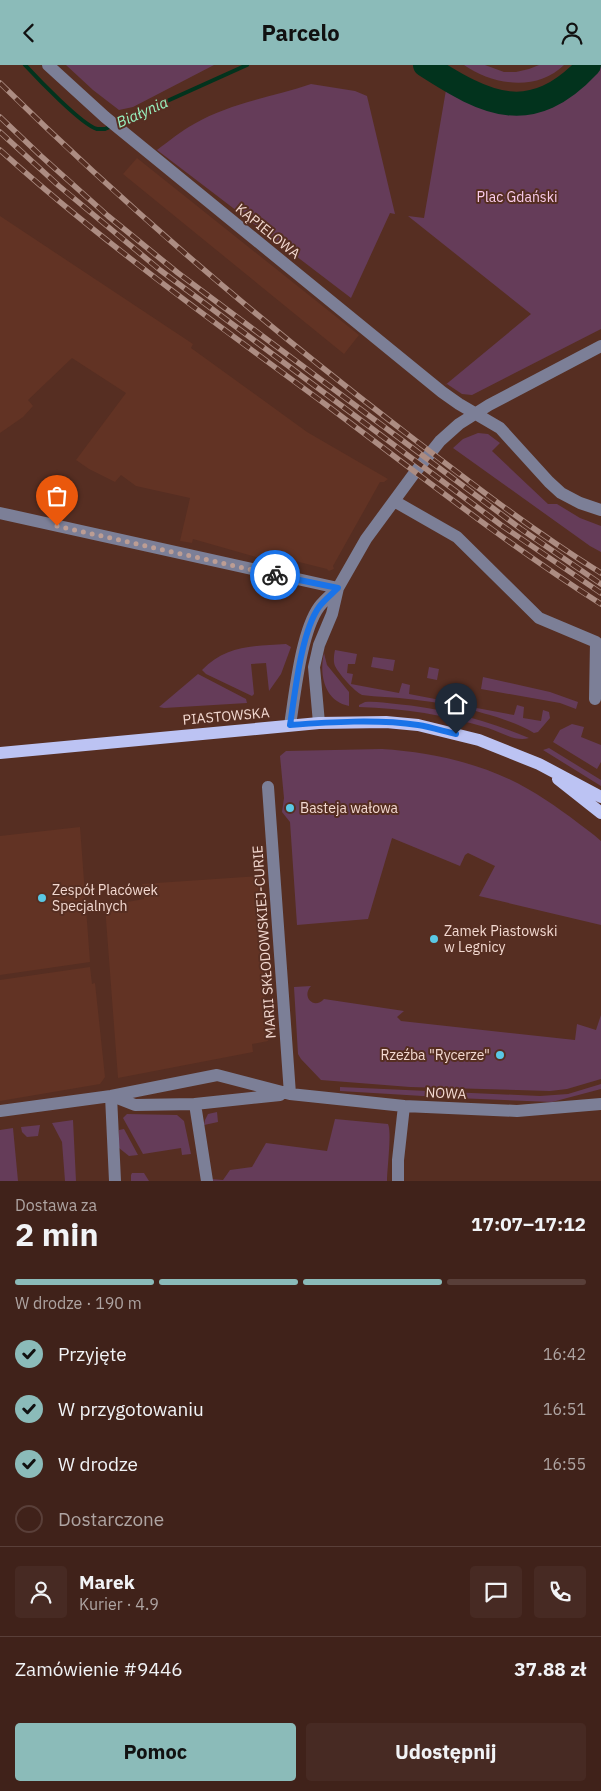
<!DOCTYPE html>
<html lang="pl">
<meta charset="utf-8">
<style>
:root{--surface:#40221a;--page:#472a23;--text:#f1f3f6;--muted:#aea4a2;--line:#593f39;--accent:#8bbbb9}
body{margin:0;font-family:"IBM Plex Sans",sans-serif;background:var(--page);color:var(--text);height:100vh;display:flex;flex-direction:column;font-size:19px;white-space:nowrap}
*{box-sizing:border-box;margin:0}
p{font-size:16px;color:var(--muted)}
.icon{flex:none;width:28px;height:28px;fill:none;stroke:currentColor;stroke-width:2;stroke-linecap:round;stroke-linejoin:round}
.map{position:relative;height:1116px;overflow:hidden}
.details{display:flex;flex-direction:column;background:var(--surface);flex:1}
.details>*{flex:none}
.pin{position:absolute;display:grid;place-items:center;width:42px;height:42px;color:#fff;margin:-51px -21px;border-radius:50% 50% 50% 0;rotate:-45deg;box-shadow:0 0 5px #0007}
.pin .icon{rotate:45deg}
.courier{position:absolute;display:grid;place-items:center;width:50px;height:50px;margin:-25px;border:4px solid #1a73e8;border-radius:50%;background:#fff;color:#222;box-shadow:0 1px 6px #0007}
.summary em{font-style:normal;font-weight:700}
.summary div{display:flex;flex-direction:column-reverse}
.summary{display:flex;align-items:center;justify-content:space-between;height:85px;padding:0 15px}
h1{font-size:32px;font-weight:700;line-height:38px}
.bar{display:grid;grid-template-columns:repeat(4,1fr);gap:8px 5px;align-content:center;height:60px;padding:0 15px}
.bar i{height:6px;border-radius:4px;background:var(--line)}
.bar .current{background:var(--accent)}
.bar p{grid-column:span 4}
.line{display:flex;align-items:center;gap:12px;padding:0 15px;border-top:1px solid var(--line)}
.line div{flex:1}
.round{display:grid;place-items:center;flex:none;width:52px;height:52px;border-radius:5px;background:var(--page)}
ol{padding:0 15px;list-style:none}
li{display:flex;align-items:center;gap:15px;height:55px}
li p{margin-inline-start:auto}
li .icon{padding:5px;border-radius:50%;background:var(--accent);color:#111;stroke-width:4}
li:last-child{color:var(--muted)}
li i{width:28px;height:28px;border:2px solid var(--line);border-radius:50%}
.action{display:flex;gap:10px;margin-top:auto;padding:10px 15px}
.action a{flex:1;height:58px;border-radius:5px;background:var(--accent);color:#111;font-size:20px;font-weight:700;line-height:58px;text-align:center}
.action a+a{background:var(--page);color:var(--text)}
header{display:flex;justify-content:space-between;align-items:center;height:65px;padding:0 15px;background:var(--accent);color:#111;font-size:22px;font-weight:700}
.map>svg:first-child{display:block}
.built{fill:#623324}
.green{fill:#653c59}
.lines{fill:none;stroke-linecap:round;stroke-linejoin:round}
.stream{stroke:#02331d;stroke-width:4}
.river{stroke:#02331d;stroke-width:24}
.minor{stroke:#7c7f97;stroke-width:12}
.major{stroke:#bcc3f3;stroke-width:12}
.rail-casing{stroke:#ac8c82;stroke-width:5.5}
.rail{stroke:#562e22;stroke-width:4;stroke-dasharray:11;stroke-linecap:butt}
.done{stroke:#bc9d94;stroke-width:5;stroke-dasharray:0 9}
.route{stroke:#1a73e8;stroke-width:6}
.poi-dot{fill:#5ac8e5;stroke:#562e22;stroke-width:2}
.labels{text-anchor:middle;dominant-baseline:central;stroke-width:4;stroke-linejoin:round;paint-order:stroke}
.park-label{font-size:14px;fill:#fbccec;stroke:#562e22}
.street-label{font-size:14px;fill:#f3d9d1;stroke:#562e22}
.poi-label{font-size:14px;fill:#f3d9d1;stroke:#562e22;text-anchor:start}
.water-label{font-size:15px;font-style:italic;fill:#99f2bf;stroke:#562e22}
</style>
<header><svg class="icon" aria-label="back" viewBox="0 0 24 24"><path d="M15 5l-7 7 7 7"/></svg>Parcelo<svg class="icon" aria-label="person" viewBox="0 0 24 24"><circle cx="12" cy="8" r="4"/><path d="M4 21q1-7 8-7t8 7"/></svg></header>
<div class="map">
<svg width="601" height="1116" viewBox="0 0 601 1116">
<rect width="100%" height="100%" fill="#562e22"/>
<path class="built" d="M 137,93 L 359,270 L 344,289 L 123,109 Z
M 0,151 L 193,279 L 191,283 L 307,367 L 388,414 L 384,417 L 380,417 L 333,501 L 334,504 L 329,506 L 327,504 L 279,492 L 277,498 L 193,474 L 192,478 L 180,476 L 190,433 L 136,421 L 121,410 L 115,417 L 89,404 L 76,395 L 126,328 L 72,293 L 28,335 L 33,341 L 23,352 L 0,368 Z
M 80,762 L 90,897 L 0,910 L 0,771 Z
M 258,811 L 268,976 L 252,979 L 253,987 L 118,1013 L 105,841 L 144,834 L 142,819 Z
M 90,902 L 92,919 L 95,918 L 105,1012 L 100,1019 L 0,1036 L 0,915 Z"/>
<path class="green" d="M 66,0 L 214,0 L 133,42 L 119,45 L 93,25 Z
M 464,0 L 485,0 L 504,7 L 516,7 L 529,4 L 539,0 L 564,0 C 537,27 492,20 464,0 Z
M 601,0 L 601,264 L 472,330 L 462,329 L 447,319 L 444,321 L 531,249 L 408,151 L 424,153 L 446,25 C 480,44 515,57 553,40 C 565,35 590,9 601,0 Z
M 311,19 L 355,26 L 367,31 L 395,149 L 390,148 L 351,233 L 157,85 C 169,76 181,66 194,59 C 230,38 273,32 311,19 Z
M 478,368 L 488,369 L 500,378 L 492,386 L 548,439 L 557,439 L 580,453 L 601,461 L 601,487 L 590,481 L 453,383 L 463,374 Z
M 286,579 L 291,582 L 281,609 L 269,626 L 266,598 L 251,599 L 254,629 L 252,631 L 206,609 L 202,605 C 226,580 254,581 286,579 Z
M 335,585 L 357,589 L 355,599 L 348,599 L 347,608 L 353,609 L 351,619 L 399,628 L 402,618 L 410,620 L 409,629 L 456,638 L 458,629 L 468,631 L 466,641 L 514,650 L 517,640 L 524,642 L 523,653 L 541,656 L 543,645 L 549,647 L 550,653 L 538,667 L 534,668 C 505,650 442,637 408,634 C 393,632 377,632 362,630 C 354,626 339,609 335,601 C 333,596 334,590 335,585 Z
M 324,588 L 327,600 L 349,627 L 349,641 C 324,636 319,609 324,588 Z
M 373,592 L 395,595 L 393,606 L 371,602 Z
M 429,602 L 439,604 L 437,615 L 427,613 Z
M 198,609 L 246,634 L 247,638 L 164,643 L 159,642 Z
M 483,612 L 550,627 L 578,637 L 576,644 L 560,638 L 481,624 Z
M 365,637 C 375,636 385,638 396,639 C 443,643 485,655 529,673 C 515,677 501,667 488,663 C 446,650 403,643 359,642 L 359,640 Z
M 572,659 L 584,662 L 581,672 L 601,680 L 601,697 L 597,704 L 553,677 L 560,665 Z
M 549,683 L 601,715 L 601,721 L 543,685 Z
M 382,684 C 432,687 485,699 528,724 C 551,737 573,754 594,770 L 601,776 L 601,860 L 479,831 L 495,801 L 468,788 L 465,790 L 460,801 L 392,773 L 368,854 L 297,860 L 290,757 L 282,747 L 284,733 L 280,691 L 286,686 Z
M 311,921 C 301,932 314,945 324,934 L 404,946 L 397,952 L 401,956 L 575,975 L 577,959 L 596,965 L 601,950 L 601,1014 L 567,1024 L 550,1026 L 410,1022 L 321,1015 L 301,994 L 298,989 L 294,922 Z
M 601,1019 L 601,1024 L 552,1037 L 456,1033 L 340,1026 L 340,1022 L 540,1031 L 568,1029 Z
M 217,1047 L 218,1057 L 204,1060 L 205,1055 L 208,1049 Z
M 127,1049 L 177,1050 L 184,1056 L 191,1089 L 182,1090 L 181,1083 L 143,1089 L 123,1053 Z
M 335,1054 L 388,1059 C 392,1067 387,1104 387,1116 L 211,1116 L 211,1114 L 223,1115 L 230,1105 L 252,1102 L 266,1078 L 327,1086 Z
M 73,1055 L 76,1116 L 65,1116 L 62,1077 L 52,1058 Z
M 40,1060 L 38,1071 L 27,1072 L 22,1067 L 21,1062 Z
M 13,1063 L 18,1116 L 0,1116 L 0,1065 Z
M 124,1064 L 138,1090 L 129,1091 L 119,1083 L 119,1065 Z
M 132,1108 L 144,1108 L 149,1116 L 131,1116 L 131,1110 Z"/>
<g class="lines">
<path class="stream" d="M 25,0 C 37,13 82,60 97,64 C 99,64 102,64 105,64 L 247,0"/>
<path class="river" d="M 425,0 C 487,40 531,62 589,0"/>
<path class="minor" d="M 48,0 L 105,52 L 442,327 L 459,339 L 500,363 L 549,417 L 561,428 L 580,438 L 601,445
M 394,436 L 457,472 L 539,553 L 596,577 L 595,634
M 0,448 L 338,523
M 319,658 L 314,602 L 319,580 L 332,549 L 338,523 L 366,474 L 413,410 L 440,376 L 459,359 L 489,340 L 601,281
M 290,660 C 295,629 301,567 319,542 C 324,535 332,529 338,523
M 268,722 L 290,1029
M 111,1031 L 115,1116
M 112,1031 L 135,1040 L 195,1039 L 280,1030
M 195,1039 L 207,1116
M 0,1046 L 111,1031 L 217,1010 L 290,1029 L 404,1041 L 517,1046 L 601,1039
M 398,1116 L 398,1095 L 404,1041"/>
<path class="major" d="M 0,688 L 319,658 L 386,657 L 418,660 L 479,675 L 539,699 L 601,732
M 558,714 L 601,748"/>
<defs>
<path id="rail" d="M 0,18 C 122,138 253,250 389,355 C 458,408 527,462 601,508
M 0,52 L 41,91 L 108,151 L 178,208 L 521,464 L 601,519
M 0,67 L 59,121 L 160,205 L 501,460 L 601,528
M 0,85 C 102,177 214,257 325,339 C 416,407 505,478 601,539"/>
</defs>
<use href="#rail" class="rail-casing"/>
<use href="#rail" class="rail"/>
</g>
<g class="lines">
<path class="done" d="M 57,461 L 275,510"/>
<path class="route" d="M 275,510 L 338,523 C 332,529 324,535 319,542 C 301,567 295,629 290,660 C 330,657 378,654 418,660 C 431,662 443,666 456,669"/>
</g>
<g class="poi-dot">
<circle cx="290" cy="743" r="5"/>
<circle cx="42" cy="833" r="5"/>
<circle cx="434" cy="874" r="5"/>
<circle cx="500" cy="990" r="5"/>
</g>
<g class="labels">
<g class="park-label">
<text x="517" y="132">Plac Gdański</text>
</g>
<g class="street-label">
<text transform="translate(268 166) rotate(39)">KĄPIELOWA</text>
<text transform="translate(226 651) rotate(-5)">PIASTOWSKA</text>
<text transform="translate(264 877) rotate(-94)">MARII SKŁODOWSKIEJ-CURIE</text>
<text transform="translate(446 1028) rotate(3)">NOWA</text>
</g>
<g class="poi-label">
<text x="300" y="743">Basteja wałowa</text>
<text x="52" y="825">Zespół Placówek<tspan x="52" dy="16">Specjalnych</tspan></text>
<text x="444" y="866">Zamek Piastowski<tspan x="444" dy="16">w Legnicy</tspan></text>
<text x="490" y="990" text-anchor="end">Rzeźba "Rycerze"</text>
</g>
<g class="water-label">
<text transform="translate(142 47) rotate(-24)">Białynia</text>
</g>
</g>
</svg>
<div class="pin" style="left:57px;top:461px;background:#ea580c"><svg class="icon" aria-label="bag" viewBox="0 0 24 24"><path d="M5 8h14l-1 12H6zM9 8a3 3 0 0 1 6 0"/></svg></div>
<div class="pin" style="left:456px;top:669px;background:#1f2937"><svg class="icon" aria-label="home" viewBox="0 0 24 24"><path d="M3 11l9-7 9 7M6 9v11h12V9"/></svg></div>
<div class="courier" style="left:275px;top:510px"><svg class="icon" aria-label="bike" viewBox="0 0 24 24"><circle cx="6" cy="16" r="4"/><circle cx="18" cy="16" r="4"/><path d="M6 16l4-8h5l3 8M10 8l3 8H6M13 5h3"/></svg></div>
</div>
<section class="details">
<div class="summary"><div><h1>2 min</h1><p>Dostawa za</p></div><em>17:07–17:12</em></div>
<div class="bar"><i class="current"></i><i class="current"></i><i class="current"></i><i></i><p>W drodze · 190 m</p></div>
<ol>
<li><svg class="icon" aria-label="check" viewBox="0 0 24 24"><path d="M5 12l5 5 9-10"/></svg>Przyjęte<p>16:42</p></li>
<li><svg class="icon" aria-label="check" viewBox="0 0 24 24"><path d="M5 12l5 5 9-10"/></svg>W przygotowaniu<p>16:51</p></li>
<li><svg class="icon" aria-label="check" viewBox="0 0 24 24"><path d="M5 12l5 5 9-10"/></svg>W drodze<p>16:55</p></li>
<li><i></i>Dostarczone</li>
</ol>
<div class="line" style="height:90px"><a class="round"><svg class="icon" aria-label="person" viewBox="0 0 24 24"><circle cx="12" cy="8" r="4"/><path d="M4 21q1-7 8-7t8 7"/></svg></a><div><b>Marek</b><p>Kurier · 4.9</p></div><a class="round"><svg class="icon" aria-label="chat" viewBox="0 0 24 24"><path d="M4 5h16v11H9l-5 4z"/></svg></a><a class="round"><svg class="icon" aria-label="phone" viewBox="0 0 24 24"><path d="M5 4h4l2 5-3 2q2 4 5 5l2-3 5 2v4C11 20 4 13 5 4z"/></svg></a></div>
<div class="line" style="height:65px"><div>Zamówienie #9446</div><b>37.88 zł</b></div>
<div class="action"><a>Pomoc</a><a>Udostępnij</a></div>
</section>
